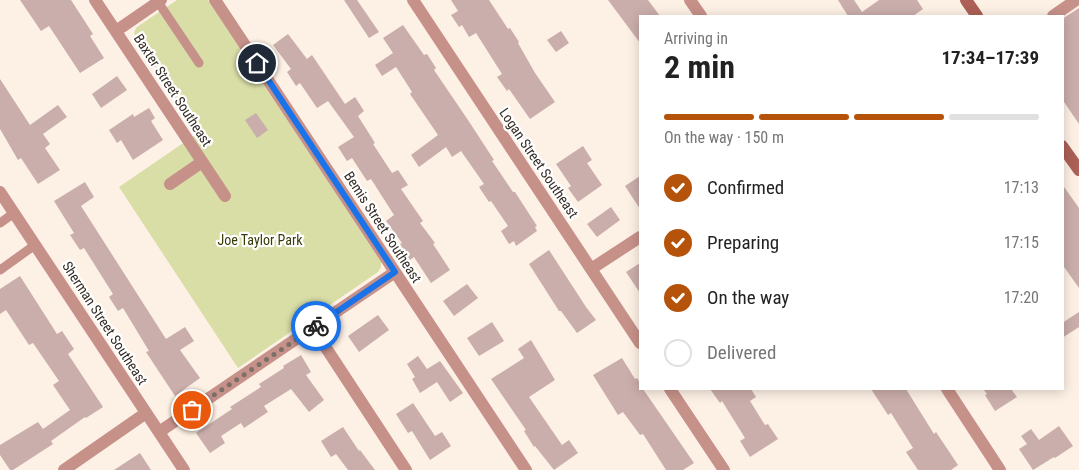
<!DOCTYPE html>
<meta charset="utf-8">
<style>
:root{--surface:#fff;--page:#f2f2f2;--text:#222;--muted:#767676;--line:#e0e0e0;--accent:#b45309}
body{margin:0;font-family:"Roboto Condensed",sans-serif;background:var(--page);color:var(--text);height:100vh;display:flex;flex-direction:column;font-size:19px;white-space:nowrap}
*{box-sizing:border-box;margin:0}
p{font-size:16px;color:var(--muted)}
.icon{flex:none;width:28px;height:28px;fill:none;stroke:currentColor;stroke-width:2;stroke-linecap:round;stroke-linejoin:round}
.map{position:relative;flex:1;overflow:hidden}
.panel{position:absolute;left:639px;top:15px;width:425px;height:375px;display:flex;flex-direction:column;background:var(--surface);border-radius:0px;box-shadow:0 2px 12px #0003}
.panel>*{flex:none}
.pin{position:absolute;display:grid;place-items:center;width:42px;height:42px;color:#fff;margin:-21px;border:2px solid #fff;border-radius:50%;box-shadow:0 1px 5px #0007}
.courier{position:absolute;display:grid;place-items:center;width:50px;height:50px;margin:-25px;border:4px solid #1a73e8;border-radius:50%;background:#fff;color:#222;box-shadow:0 1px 6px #0007}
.head em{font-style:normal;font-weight:700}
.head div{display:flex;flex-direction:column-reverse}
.head{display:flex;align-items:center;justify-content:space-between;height:85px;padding:0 25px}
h1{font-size:32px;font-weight:700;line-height:38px}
.bar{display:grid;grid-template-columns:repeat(4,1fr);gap:8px 5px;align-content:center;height:60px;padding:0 25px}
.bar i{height:6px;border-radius:4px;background:var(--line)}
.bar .active{background:var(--accent)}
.bar p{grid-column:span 4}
ol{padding:0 25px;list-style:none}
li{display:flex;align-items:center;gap:15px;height:55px}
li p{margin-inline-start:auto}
li .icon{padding:5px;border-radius:50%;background:var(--accent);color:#fff;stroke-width:4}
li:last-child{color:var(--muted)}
li i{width:28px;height:28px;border:2px solid var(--line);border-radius:50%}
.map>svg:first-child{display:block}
.green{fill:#d9dea6}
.building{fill:#caaeab}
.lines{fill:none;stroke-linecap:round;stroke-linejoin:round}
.service{stroke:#c69189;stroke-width:9}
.minor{stroke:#c69189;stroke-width:12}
.secondary{stroke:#ac6057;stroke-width:12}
.done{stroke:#7a7068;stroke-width:5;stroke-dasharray:0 9}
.route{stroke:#1a73e8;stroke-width:6}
.labels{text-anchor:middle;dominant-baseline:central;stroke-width:4.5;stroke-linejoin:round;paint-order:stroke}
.street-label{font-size:14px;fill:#332b24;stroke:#fff}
.park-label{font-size:14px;fill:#393b06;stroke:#fff}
</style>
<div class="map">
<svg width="1079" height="470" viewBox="0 0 1079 470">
<rect width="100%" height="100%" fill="#fdf0e5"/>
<path class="green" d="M 177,0 L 208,0 L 381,262 L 381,267 L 378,272 L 238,368 L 119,187 L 198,133 L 135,37 L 134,32 L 137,27 Z"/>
<path class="building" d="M 20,0 L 71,0 L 93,34 L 90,36 L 104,58 L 80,73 L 49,26 L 41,31 Z
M 344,0 L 357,0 L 379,32 L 369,38 Z
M 451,0 L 489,0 L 508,29 L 510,28 L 519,42 L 518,43 L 535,73 L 555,102 L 530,119 L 509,89 L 507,91 L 497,77 L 502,74 L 476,33 L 469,37 L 462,25 L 459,27 L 451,15 L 458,11 Z
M 608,0 L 648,0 L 660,16 L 640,16 L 640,43 Z
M 838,0 L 854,0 L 862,12 L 879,0 L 917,0 L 923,9 L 913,16 L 848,16 Z
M 1079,8 L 1079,124 L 1062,99 L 1062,19 Z
M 403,25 L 424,55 L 427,54 L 436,68 L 434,70 L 468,120 L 494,160 L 492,161 L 513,192 L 515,192 L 537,226 L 535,227 L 537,231 L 516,246 L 514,241 L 509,244 L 501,231 L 508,226 L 491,201 L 489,202 L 479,187 L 484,184 L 461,151 L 452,157 L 446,147 L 419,167 L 411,155 L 438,135 L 410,94 L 412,92 L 396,67 L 382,76 L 375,65 L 393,53 L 383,38 Z
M 561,31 L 569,43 L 556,52 L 547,40 Z
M 288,34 L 307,59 L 312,55 L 345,104 L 355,97 L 364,111 L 358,116 L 375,143 L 373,144 L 392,173 L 398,170 L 408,185 L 401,189 L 423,221 L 420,223 L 435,243 L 433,244 L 450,270 L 431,283 L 414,257 L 410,260 L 400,244 L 402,243 L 386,221 L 394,215 L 371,179 L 367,181 L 352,158 L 347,161 L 338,147 L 354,137 L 328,101 L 317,108 L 300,83 L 296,86 L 287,72 L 291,69 L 273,45 Z
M 117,76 L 127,90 L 101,108 L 92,94 Z
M 0,79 L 30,125 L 58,105 L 67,117 L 43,134 L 50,144 L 45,148 L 60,170 L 38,184 L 21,158 L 18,160 L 0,129 Z
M 149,108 L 155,118 L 151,121 L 163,140 L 133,160 L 121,140 L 117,143 L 109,130 L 133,114 L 134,117 Z
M 256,113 L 268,130 L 257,138 L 245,120 Z
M 583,146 L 592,160 L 587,163 L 602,185 L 578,202 L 568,188 L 571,186 L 556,164 Z
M 640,176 L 640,209 L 625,186 Z
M 85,182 L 94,197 L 81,206 L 166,339 L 185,327 L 194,341 L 180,350 L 200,378 L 175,396 L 146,352 L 149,351 L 123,308 L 118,311 L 109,297 L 113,294 L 84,248 L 80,250 L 70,235 L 74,233 L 54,201 Z
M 1062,184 L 1079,208 L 1079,288 L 1062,264 Z
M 611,207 L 620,220 L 597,237 L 587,224 Z
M 549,250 L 586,307 L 596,320 L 577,333 L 561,311 L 559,311 L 529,264 Z
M 640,263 L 640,293 L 626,272 Z
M 20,276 L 57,334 L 62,331 L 74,349 L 68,354 L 103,407 L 86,418 L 85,417 L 51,441 L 53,444 L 13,470 L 10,470 L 0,455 L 0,445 L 38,422 L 43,429 L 70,410 L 53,385 L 59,381 L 33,343 L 29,345 L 6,310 L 0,314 L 0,289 Z
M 467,284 L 478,298 L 454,316 L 443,301 Z
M 1079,312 L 1079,327 L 1062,338 L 1062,323 Z
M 378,315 L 389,330 L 359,352 L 348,336 Z
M 492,322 L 504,341 L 479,356 L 467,338 Z
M 531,340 L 555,380 L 529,397 L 562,445 L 569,440 L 578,453 L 554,470 L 535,446 L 534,447 L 524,431 L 526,430 L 491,379 L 524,358 L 518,349 Z
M 301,355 L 311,372 L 306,375 L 324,400 L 309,412 L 291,389 L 264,406 L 268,412 L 244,428 L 241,423 L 221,436 L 225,443 L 210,453 L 196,433 L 232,409 L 230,407 L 261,387 L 259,384 L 284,368 L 283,366 Z
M 418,356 L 427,369 L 440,361 L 463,393 L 450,402 L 437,382 L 420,393 L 412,379 L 415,377 L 407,364 Z
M 622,358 L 635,379 L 637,378 L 640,383 L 640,389 L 643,389 L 694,463 L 683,470 L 666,470 L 643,434 L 640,435 L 623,412 L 618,415 L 593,375 Z
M 710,389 L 751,389 L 756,397 L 750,401 L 765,425 L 768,424 L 778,439 L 750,457 L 740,441 L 745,438 L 722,401 L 720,403 Z
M 871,389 L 906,389 L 934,434 L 936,432 L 958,465 L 951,470 L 918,470 L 906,452 L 913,448 L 891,413 L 888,415 Z
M 983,389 L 1011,389 L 1017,397 L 995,411 L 985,395 L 987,394 Z
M 413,403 L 435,436 L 442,432 L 451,446 L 430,460 L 412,431 L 408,433 L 396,414 Z
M 1059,426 L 1073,446 L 1055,458 L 1054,457 L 1033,470 L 1019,449 L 1027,444 L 1021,436 L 1031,429 L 1039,440 Z
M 343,427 L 359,451 L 360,450 L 375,470 L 348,470 L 336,454 L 331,457 L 321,441 Z
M 140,453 L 151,470 L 114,470 Z"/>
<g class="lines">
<path class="service" d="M 158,2 L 199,63
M 0,223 L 14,213
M 0,270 L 35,245"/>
<path class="minor" d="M 95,0 L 225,196
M 215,0 L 526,470
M 413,0 L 640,343
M 690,0 L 701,16
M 1053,16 L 1076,0
M 116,31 L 161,0
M 170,184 L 202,162
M 0,192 L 184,470
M 591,269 L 640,237
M 313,328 L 406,470
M 670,389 L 724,470
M 947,389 L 1000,470
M 159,432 L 395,272
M 64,470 L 146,413"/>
<path class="secondary" d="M 966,0 L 977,16
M 1062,146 L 1079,170"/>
</g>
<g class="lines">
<path class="done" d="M 192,410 L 316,326"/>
<path class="route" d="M 257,63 L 395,272 L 316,326"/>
</g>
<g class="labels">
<g class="street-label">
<text transform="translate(173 90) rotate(57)">Baxter Street Southeast</text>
<text transform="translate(539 163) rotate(56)">Logan Street Southeast</text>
<text transform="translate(383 227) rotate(57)">Bemis Street Southeast</text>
<text transform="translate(105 323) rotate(57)">Sherman Street Southeast</text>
</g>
<g class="park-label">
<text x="260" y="240">Joe Taylor Park</text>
</g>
</g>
</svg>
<div class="pin" style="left:192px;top:410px;background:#ea580c"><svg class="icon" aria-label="bag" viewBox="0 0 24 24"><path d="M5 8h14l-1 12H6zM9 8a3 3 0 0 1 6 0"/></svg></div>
<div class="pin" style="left:257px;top:63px;background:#1f2937"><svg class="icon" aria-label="home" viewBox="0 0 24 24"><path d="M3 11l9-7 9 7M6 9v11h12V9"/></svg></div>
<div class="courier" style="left:316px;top:326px"><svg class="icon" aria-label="bike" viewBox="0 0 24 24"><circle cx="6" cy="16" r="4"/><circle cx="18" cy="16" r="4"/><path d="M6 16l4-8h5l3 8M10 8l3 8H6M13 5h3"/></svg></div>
<section class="panel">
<div class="head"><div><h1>2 min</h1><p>Arriving in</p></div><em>17:34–17:39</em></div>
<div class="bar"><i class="active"></i><i class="active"></i><i class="active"></i><i></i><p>On the way · 150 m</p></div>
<ol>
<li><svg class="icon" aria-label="check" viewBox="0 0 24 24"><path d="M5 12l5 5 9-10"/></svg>Confirmed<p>17:13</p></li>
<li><svg class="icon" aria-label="check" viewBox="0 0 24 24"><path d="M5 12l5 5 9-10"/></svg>Preparing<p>17:15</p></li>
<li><svg class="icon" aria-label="check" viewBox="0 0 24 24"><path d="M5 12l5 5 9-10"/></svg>On the way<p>17:20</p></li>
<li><i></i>Delivered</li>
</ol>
</section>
</div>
